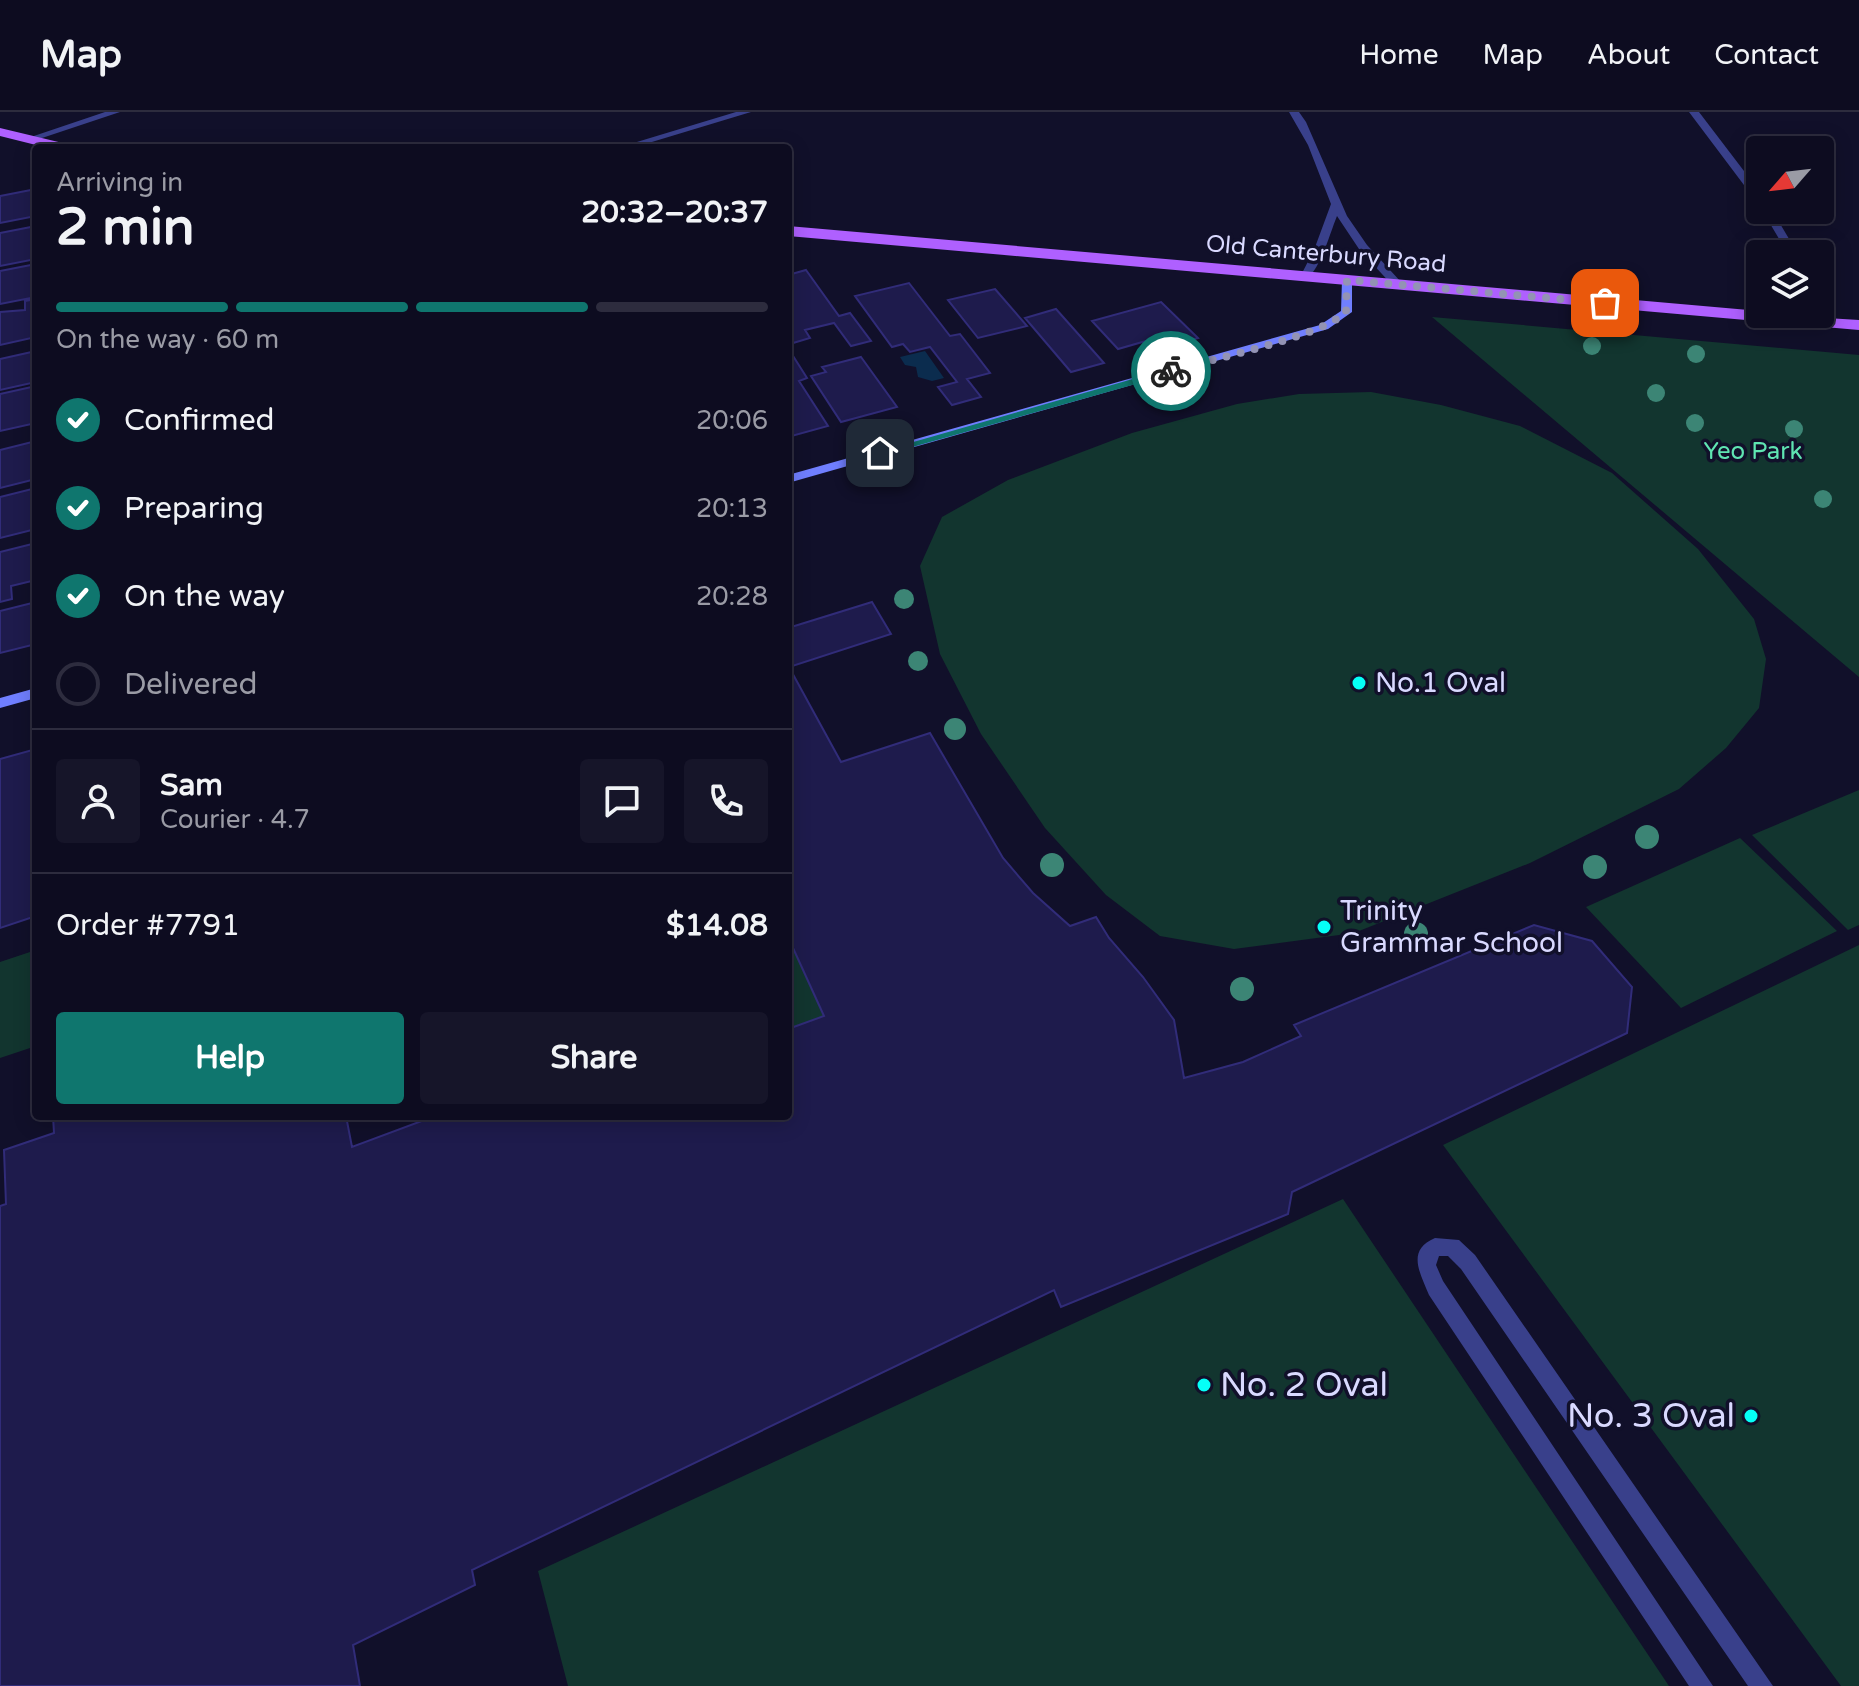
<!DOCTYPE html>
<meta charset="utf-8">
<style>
:root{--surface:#0d0c20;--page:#161529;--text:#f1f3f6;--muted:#9a9ba5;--line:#2d2c3e;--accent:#0f766e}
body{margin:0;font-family:"Varela Round",sans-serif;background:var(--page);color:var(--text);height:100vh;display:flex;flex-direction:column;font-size:30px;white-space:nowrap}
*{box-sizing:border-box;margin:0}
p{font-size:26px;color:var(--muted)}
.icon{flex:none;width:44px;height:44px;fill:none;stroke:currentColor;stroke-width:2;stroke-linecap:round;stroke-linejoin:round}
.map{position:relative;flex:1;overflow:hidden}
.panel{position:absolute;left:32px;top:32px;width:760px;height:976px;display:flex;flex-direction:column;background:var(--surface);border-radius:8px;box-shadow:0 4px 20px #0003,0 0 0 2px var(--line)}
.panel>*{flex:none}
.needle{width:52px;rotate:242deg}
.buttons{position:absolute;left:1746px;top:24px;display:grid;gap:16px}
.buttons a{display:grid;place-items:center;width:88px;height:88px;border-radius:8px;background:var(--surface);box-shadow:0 4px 20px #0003,0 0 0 2px var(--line);font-size:40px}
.pin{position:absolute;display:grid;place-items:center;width:68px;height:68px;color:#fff;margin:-34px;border-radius:16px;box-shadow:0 4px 12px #0006}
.courier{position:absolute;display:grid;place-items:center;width:80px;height:80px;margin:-40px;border:6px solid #0f766e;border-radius:50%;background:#fff;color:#222;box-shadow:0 2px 10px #0007}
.summary em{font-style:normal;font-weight:700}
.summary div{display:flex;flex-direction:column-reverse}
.summary{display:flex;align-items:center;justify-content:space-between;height:136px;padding:0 24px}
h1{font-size:52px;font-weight:700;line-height:60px}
.bar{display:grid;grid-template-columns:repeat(4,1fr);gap:12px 8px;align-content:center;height:96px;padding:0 24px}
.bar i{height:10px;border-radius:6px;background:var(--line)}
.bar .current{background:var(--accent)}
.bar p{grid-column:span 4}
.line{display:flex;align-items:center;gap:20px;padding:0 24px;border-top:2px solid var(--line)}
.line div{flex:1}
.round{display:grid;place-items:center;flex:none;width:84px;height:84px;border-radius:8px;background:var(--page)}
ol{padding:0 24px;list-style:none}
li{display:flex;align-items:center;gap:24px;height:88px}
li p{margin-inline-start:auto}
li .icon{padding:8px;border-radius:50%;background:var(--accent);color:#fff;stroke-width:4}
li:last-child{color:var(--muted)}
li i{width:44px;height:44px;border:4px solid var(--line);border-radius:50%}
.cta{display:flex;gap:16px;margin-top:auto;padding:16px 24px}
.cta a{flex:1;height:92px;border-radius:8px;background:var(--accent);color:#fff;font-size:32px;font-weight:700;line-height:92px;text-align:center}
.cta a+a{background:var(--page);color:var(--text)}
header{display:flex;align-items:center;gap:48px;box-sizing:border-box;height:112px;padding:0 40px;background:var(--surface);border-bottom:2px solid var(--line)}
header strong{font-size:38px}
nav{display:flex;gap:44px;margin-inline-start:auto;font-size:28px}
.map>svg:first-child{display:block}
.green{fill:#12352f}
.water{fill:#0b2c4e}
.building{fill:#1e1b4c;stroke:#312c79;stroke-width:2}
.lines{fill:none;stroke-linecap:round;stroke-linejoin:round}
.lane{fill:#39408b;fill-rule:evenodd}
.street{fill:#39408b;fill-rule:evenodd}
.secondary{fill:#707fff;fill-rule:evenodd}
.primary{fill:#af60ff;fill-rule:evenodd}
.tree{fill:#3c8575}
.route{fill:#0f766e}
.done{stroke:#9393b4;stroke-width:8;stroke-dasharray:0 14.4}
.poi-dot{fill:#05fff7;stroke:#11102a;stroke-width:3}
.labels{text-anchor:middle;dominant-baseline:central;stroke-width:7;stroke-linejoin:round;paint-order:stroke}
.far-street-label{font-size:24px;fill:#d9d9ff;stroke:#11102a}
.far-park-label{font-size:24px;fill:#5fe5b2;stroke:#11102a}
.poi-label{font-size:28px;fill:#d9d9ff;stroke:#11102a;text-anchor:start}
.near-poi-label{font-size:34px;fill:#d9d9ff;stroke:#11102a;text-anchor:start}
</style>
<header>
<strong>Map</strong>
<nav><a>Home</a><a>Map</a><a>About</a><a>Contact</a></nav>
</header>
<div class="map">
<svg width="1859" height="1574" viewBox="0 0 1859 1574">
<rect width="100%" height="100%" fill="#11102a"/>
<path class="green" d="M 1432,205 L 1859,243 L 1859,565 Z
M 1371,280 L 1441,293 L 1520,314 L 1612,361 L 1698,437 L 1754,507 L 1766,547 L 1759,596 L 1726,636 L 1679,677 L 1530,751 L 1354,821 L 1234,837 L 1160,824 L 1106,783 L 1045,716 L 981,622 L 940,542 L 920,454 L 942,405 L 1008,368 L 1132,321 L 1237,292 L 1299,282 Z
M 1859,678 L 1859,813 L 1848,818 L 1752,723 Z
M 1740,726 L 1837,819 L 1681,896 L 1586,795 Z
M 788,825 L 824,904 L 788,917 Z
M 1859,833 L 1859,1574 L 1841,1574 L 1443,1033 Z
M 36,838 L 36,934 L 0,946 L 0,850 Z
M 1343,1087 L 1669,1574 L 568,1574 L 538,1459 Z"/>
<path class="water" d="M 925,239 L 944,266 L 932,269 L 918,265 L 916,255 L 905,253 L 900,245 Z"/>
<path class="building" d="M 36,77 L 36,104 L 0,111 L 0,84 Z
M 36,114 L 36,147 L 0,154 L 0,121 Z
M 36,152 L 36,185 L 0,192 L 0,159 Z
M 806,158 L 839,204 L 850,201 L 871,229 L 851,234 L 834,211 L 805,218 L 810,226 L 793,231 L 788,224 L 788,163 Z
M 909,171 L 950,224 L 960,222 L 990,261 L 967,267 L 981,285 L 952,293 L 938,275 L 957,270 L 930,235 L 910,240 L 903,232 L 892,235 L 855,184 Z
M 995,177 L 1027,214 L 978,226 L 948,188 Z
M 36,187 L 36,225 L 0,233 L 0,200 L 25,198 L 25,189 Z
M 1161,190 L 1198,226 L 1162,237 L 1153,227 L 1118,237 L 1092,209 Z
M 1056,197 L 1104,251 L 1071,260 L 1025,206 Z
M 788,236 L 807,266 L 799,269 L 828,314 L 788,325 Z
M 36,239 L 36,270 L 0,278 L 0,247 Z
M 861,245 L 897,295 L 841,310 L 811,264 L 826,260 L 822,255 Z
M 36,274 L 36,311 L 0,319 L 0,282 Z
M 36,329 L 36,367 L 0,376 L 0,338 Z
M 36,376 L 36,417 L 0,426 L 0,385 Z
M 36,431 L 36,468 L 11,474 L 12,487 L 0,490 L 0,440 Z
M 36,490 L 36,532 L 0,541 L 0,499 Z
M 872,490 L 891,522 L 789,555 L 841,650 L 930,621 L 1003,746 L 1033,781 L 1070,814 L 1096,805 L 1109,826 L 1143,865 L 1174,908 L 1184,966 L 1243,950 L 1301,924 L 1294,913 L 1534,813 L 1592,829 L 1632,875 L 1627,921 L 1292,1080 L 1288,1102 L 1061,1195 L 1054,1178 L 472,1458 L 475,1473 L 353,1533 L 360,1574 L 0,1574 L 0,1094 L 6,1092 L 4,1038 L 54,1021 L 53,1004 L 346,1004 L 352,1035 L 435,1004 L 788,1004 L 788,917 L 824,904 L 788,825 L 788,516 Z
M 36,637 L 36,804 L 0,816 L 0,647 Z"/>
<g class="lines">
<path class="lane" d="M 1435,1126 L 1459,1128 L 1475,1143 L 1773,1574 L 1748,1574 L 1461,1157 L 1448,1144 L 1439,1144 L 1436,1153 L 1443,1169 L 1713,1574 L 1689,1574 L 1429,1183 C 1420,1161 1406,1138 1435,1126 Z"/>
<path class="street" d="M 105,0 L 120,0 L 33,29 L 25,27 Z
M 736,0 L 751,0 L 632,36 L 617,36 Z
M 1289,0 L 1299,0 L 1306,10 L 1347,104 L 1367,133 L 1401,170 L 1401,174 L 1393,174 L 1359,137 L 1337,104 C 1330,121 1320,159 1305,168 L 1300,165 L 1314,138 L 1331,92 L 1308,33 Z
M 1689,0 L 1699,0 L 1760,80 L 1760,90 L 1756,89 Z
M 1762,98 L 1772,98 L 1798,142 L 1788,142 Z
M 1820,191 L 1826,194 L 1833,210 L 1831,212 L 1821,210 L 1818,202 L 1820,202 Z"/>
<path class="secondary" d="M 1347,165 L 1352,168 L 1352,200 L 1328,217 L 788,371 L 788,363 L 1320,213 L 1341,199 L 1342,168 Z
M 36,576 L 36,586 L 0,596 L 0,586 Z"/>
<path class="primary" d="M 0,16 L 71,33 L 73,36 L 48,36 L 0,24 Z
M 788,114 L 1760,199 L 1760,202 L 1859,208 L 1859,218 L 788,124 Z"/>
</g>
<g class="tree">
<circle cx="1592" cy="234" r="9"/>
<circle cx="1696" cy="242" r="9"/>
<circle cx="1656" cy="281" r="9"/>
<circle cx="1695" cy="311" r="9"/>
<circle cx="1794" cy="317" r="9"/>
<circle cx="1823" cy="387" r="9"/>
<circle cx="904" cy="487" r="10"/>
<circle cx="918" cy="549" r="10"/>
<circle cx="955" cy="617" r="11"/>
<circle cx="1647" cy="725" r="12"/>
<circle cx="1052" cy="753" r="12"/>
<circle cx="1595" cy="755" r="12"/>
<circle cx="1416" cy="822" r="12"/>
<circle cx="1242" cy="877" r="12"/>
</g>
<path class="route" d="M 1171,256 L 1175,261 L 884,343 L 875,341 Z"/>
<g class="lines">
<path class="done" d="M 1171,259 C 1211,247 1321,225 1346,200 L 1347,168 L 1605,191"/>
</g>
<g class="poi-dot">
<circle cx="1359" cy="571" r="8"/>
<circle cx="1324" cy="815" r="8"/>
<circle cx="1204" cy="1273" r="8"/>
<circle cx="1751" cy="1304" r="8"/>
</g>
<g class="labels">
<g class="far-street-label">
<text transform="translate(1326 142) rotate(5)">Old Canterbury Road</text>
</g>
<g class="far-park-label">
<text x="1753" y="339">Yeo Park</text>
</g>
<g class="poi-label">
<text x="1375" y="571">No.1 Oval</text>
<text x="1340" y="799">Trinity<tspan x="1340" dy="32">Grammar School</tspan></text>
</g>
<g class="near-poi-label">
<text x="1220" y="1273">No. 2 Oval</text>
<text x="1735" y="1304" text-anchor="end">No. 3 Oval</text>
</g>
</g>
</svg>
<div class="buttons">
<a><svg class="needle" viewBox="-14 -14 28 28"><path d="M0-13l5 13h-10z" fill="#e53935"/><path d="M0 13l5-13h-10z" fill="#9a9ba5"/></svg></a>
<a><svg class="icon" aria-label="layers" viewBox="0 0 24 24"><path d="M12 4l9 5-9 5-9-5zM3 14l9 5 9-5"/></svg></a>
</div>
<div class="pin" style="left:1605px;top:191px;background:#ea580c"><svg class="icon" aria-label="bag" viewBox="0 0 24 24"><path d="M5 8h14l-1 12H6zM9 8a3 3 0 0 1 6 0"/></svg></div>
<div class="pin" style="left:880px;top:341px;background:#1f2937"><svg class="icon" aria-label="home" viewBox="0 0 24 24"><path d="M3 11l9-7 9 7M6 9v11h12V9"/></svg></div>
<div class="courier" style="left:1171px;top:259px"><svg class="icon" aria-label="bike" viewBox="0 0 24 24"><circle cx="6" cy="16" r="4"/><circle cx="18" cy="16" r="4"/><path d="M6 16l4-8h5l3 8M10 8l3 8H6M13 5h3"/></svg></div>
<section class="panel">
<div class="summary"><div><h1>2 min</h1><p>Arriving in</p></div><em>20:32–20:37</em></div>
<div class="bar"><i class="current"></i><i class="current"></i><i class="current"></i><i></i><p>On the way · 60 m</p></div>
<ol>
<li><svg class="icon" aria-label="check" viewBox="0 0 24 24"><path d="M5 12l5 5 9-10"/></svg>Confirmed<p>20:06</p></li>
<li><svg class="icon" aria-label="check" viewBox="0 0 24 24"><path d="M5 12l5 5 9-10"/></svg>Preparing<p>20:13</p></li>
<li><svg class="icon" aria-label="check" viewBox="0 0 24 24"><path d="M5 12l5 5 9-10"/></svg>On the way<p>20:28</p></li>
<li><i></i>Delivered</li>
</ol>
<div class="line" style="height:144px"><a class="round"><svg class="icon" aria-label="person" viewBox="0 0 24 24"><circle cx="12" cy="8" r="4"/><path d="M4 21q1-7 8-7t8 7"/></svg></a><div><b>Sam</b><p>Courier · 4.7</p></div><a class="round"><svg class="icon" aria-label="chat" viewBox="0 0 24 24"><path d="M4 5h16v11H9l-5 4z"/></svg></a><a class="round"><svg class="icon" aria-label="phone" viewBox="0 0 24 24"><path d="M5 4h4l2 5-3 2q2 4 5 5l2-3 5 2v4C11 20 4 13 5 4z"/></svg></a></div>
<div class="line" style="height:104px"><div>Order #7791</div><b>$14.08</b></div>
<div class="cta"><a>Help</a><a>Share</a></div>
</section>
</div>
